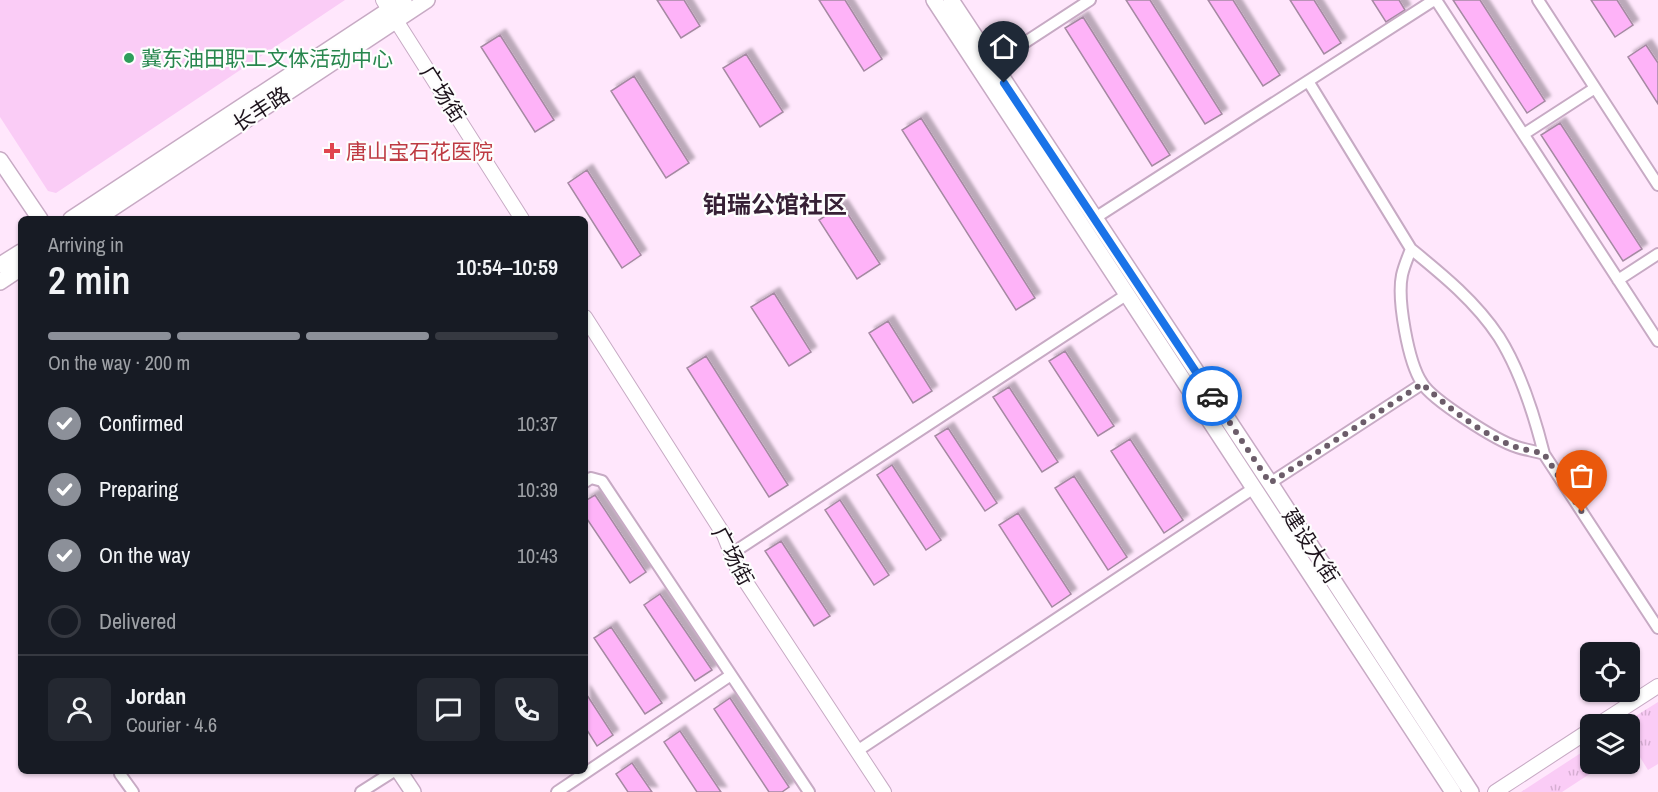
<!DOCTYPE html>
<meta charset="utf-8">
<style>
:root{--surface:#171b24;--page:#242831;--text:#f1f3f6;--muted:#9ea1a6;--line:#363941;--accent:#8c9099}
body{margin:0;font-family:"Archivo Narrow","Noto Sans SC",sans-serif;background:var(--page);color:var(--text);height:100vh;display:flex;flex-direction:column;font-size:22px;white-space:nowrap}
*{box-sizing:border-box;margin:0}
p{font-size:20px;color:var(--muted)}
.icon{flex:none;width:33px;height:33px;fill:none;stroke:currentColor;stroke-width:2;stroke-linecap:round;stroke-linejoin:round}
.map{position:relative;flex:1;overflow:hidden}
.side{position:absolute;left:18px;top:216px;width:570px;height:558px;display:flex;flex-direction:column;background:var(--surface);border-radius:9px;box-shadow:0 2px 4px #0004}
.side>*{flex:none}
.tools{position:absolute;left:1580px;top:642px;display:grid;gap:12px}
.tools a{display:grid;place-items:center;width:60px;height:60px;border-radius:9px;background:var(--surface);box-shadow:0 2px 4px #0004;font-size:30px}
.pin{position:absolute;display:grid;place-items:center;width:51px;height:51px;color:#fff;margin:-62px -26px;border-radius:50% 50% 50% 0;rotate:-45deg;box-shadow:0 0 6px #0007}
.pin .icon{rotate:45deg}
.courier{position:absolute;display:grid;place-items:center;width:60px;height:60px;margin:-30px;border:4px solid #1a73e8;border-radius:50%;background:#fff;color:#222;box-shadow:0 2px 8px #0007}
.head em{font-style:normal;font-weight:600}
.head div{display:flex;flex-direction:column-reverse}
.head{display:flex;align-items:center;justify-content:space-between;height:102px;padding:0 30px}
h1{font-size:39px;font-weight:600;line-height:45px}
.bar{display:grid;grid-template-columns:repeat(4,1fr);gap:9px 6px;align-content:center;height:72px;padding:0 30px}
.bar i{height:8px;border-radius:4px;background:var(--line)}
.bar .active{background:var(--accent)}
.bar p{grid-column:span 4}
.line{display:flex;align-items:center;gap:15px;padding:0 30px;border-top:2px solid var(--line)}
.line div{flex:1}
.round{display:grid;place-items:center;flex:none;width:63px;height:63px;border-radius:9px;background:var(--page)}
ol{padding:0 30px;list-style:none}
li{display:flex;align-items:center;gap:18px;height:66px}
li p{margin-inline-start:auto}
li .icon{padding:6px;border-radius:50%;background:var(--accent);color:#fff;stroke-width:4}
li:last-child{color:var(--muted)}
li i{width:33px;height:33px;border:3px solid var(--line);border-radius:50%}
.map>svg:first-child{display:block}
.park{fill:url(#park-tufts)}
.pitch{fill:#faccf6}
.building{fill:#feb3f8;stroke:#a589a2;stroke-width:1.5;filter:url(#shadow)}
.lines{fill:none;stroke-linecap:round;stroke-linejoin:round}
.minor-casing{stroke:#c7aac4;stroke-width:14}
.tertiary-casing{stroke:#c7aac4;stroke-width:16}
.secondary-casing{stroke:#c7aac4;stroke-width:18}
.minor{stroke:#fff;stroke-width:10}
.tertiary{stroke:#fff;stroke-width:14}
.secondary{stroke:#fff;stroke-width:15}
.done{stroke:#6c5d6a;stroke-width:6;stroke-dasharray:0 10.8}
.route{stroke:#1a73e8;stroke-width:8}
.leisure-dot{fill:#2e9e5b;stroke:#fdfdfd;stroke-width:2}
.health-dot{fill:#e0444e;stroke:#fdfdfd;stroke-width:2}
.labels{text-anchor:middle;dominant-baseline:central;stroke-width:4.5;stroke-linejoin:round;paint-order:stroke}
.leisure-label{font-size:21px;fill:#27864d;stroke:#fdfdfd;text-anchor:start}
.street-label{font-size:21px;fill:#1d131c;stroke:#fdfdfd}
.health-label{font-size:21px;fill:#be3a42;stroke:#fdfdfd;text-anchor:start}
.quarter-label{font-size:24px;font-weight:bold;fill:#372136;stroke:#fdfdfd}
</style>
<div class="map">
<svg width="1658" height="792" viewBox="0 0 1658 792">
<defs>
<pattern id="park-tufts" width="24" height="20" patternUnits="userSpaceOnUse" patternTransform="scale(1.5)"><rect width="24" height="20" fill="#faccf6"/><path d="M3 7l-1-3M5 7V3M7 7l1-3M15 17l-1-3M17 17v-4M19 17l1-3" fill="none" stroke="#d6aed2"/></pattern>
<filter id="shadow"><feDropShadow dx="5.5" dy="-5.5" stdDeviation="1.5" flood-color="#0004"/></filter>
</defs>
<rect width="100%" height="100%" fill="#ffe7fc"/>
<path class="park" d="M 1658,702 L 1658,764 L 1648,770 L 1633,746 L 1629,748 L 1629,724 L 1623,724 Z
M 1590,747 L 1590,764 L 1605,764 L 1562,792 L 1521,792 Z"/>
<path class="pitch" d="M 0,0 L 345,0 L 56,193 L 48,191 L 0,117 Z"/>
<path class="building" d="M 657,0 L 684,0 L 700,26 L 681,38 Z
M 819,0 L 845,0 L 882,59 L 864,71 Z
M 1126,0 L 1150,0 L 1222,114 L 1205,124 Z
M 1208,0 L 1233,0 L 1280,75 L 1263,86 Z
M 1290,0 L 1314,0 L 1341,43 L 1324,54 Z
M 1372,0 L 1399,0 L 1405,10 L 1386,22 Z
M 1453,0 L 1480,0 L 1545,101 L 1527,113 Z
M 1591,0 L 1617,0 L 1633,25 L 1615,37 Z
M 1083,17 L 1170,155 L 1152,166 L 1065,28 Z
M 500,35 L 554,120 L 535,132 L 481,47 Z
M 1646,45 L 1658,63 L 1658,104 L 1628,57 Z
M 746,54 L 783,112 L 760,127 L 723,68 Z
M 634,76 L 689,163 L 666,178 L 611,91 Z
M 921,118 L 1035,298 L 1016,310 L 902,130 Z
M 1560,123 L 1642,249 L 1623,261 L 1541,135 Z
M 587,170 L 641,255 L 622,268 L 568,183 Z
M 842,205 L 880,264 L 857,279 L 819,220 Z
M 774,293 L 811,352 L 789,366 L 751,307 Z
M 888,321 L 932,391 L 913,403 L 869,333 Z
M 1065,351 L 1114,426 L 1098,436 L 1049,361 Z
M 706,356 L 788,485 L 769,497 L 687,368 Z
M 1009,387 L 1058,462 L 1042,472 L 993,397 Z
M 948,428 L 997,503 L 985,511 L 935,436 Z
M 1130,439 L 1183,520 L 1164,533 L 1111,451 Z
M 892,465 L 941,540 L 926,550 L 877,475 Z
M 1074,476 L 1127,557 L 1108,570 L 1055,488 Z
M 595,495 L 646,572 L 630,583 L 585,516 L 585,501 Z
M 840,500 L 889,575 L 874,585 L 825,510 Z
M 1018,513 L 1071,594 L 1052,607 L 999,525 Z
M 781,541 L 830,616 L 814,626 L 765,551 Z
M 660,594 L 712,670 L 695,681 L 644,605 Z
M 611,627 L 662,703 L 645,714 L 594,638 Z
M 585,692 L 613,735 L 597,746 L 585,727 Z
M 730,698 L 789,787 L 782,792 L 769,792 L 714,709 Z
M 680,731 L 721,792 L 697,792 L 664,742 Z
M 632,763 L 652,792 L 628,792 L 616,774 Z"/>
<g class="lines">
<defs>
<path id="minor" d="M 1436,0 L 1658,341
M 1538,0 L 1658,185
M 992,64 L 1090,0
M 1308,81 L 1411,249 C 1408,257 1404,266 1402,275 C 1397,299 1408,362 1422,383 C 1432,400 1497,441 1517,447 C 1526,450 1535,451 1544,454 C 1534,414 1521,372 1499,337 C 1476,302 1443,275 1411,249
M 1524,134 L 1595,88
M 1095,218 L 1434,0
M 1618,280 L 1658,254
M 1544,454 L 1658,628
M 585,482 L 591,478 L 602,481 L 809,792
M 1270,483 L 1422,384
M 731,554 L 1126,295
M 857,751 L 1254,488
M 120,774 L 133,792
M 361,792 L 394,771
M 557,792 L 731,675"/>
<path id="tertiary" d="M 383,0 L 522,219
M 585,317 L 724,535 L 738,570 L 884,792
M 1599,724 L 1658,686
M 1495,792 L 1590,730"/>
<path id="secondary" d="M 934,0 L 1453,792
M 951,0 L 1270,483 L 1471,792
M 0,160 L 40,219
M 71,219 L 404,0
M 96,219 L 427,0
M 0,265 L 21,252
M 0,282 L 21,268
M 399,771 L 413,792"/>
</defs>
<use href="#minor" class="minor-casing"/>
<use href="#tertiary" class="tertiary-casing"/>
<use href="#secondary" class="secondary-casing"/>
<use href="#minor" class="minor"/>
<use href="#tertiary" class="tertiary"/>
<use href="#secondary" class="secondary"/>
</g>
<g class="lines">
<path class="done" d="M 1212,396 L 1270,483 L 1422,384 C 1448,407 1482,435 1516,447 C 1525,450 1535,451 1544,454 L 1582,512"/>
<path class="route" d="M 1004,83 L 1212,396"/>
</g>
<circle class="leisure-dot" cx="129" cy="58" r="6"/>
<path class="health-dot" d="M329 142h6v6h6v6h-6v6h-6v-6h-6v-6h6z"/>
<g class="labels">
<g class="leisure-label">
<text x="141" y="58">冀东油田职工文体活动中心</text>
</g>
<g class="street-label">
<text transform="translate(443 94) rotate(57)">广场街</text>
<text transform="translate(261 109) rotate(-33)">长丰路</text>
<text transform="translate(1311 546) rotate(57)">建设大街</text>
<text transform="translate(733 556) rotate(62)">广场街</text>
</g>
<g class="health-label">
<text x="346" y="151">唐山宝石花医院</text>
</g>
<g class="quarter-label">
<text x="775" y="204">铂瑞公馆社区</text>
</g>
</g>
</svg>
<div class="tools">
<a><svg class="icon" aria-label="locate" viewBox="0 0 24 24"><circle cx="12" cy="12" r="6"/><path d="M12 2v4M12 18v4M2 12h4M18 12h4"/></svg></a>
<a><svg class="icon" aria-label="layers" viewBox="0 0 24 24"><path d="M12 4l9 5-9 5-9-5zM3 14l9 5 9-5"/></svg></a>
</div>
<div class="pin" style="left:1582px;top:512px;background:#ea580c"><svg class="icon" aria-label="bag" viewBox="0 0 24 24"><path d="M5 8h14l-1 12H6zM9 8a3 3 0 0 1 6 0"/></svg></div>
<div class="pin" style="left:1004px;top:83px;background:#1f2937"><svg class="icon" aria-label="home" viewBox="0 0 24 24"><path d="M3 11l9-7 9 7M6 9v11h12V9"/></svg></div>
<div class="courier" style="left:1212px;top:396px"><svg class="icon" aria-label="car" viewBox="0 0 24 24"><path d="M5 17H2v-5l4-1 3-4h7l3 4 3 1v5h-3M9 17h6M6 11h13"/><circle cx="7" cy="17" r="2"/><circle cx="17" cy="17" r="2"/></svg></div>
<section class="side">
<div class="head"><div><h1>2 min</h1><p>Arriving in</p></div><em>10:54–10:59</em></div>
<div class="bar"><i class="active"></i><i class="active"></i><i class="active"></i><i></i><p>On the way · 200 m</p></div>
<ol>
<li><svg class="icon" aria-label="check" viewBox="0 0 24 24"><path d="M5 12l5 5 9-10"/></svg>Confirmed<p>10:37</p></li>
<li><svg class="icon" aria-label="check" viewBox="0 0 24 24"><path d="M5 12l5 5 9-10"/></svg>Preparing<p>10:39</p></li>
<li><svg class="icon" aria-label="check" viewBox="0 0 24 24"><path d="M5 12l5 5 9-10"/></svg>On the way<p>10:43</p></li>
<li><i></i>Delivered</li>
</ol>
<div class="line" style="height:108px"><a class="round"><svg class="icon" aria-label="person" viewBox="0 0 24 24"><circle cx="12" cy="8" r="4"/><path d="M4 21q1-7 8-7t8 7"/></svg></a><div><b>Jordan</b><p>Courier · 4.6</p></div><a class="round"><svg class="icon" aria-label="chat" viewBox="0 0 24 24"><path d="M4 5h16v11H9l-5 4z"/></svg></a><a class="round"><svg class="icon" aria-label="phone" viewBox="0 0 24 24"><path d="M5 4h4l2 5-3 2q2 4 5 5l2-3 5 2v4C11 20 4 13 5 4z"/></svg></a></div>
</section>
</div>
